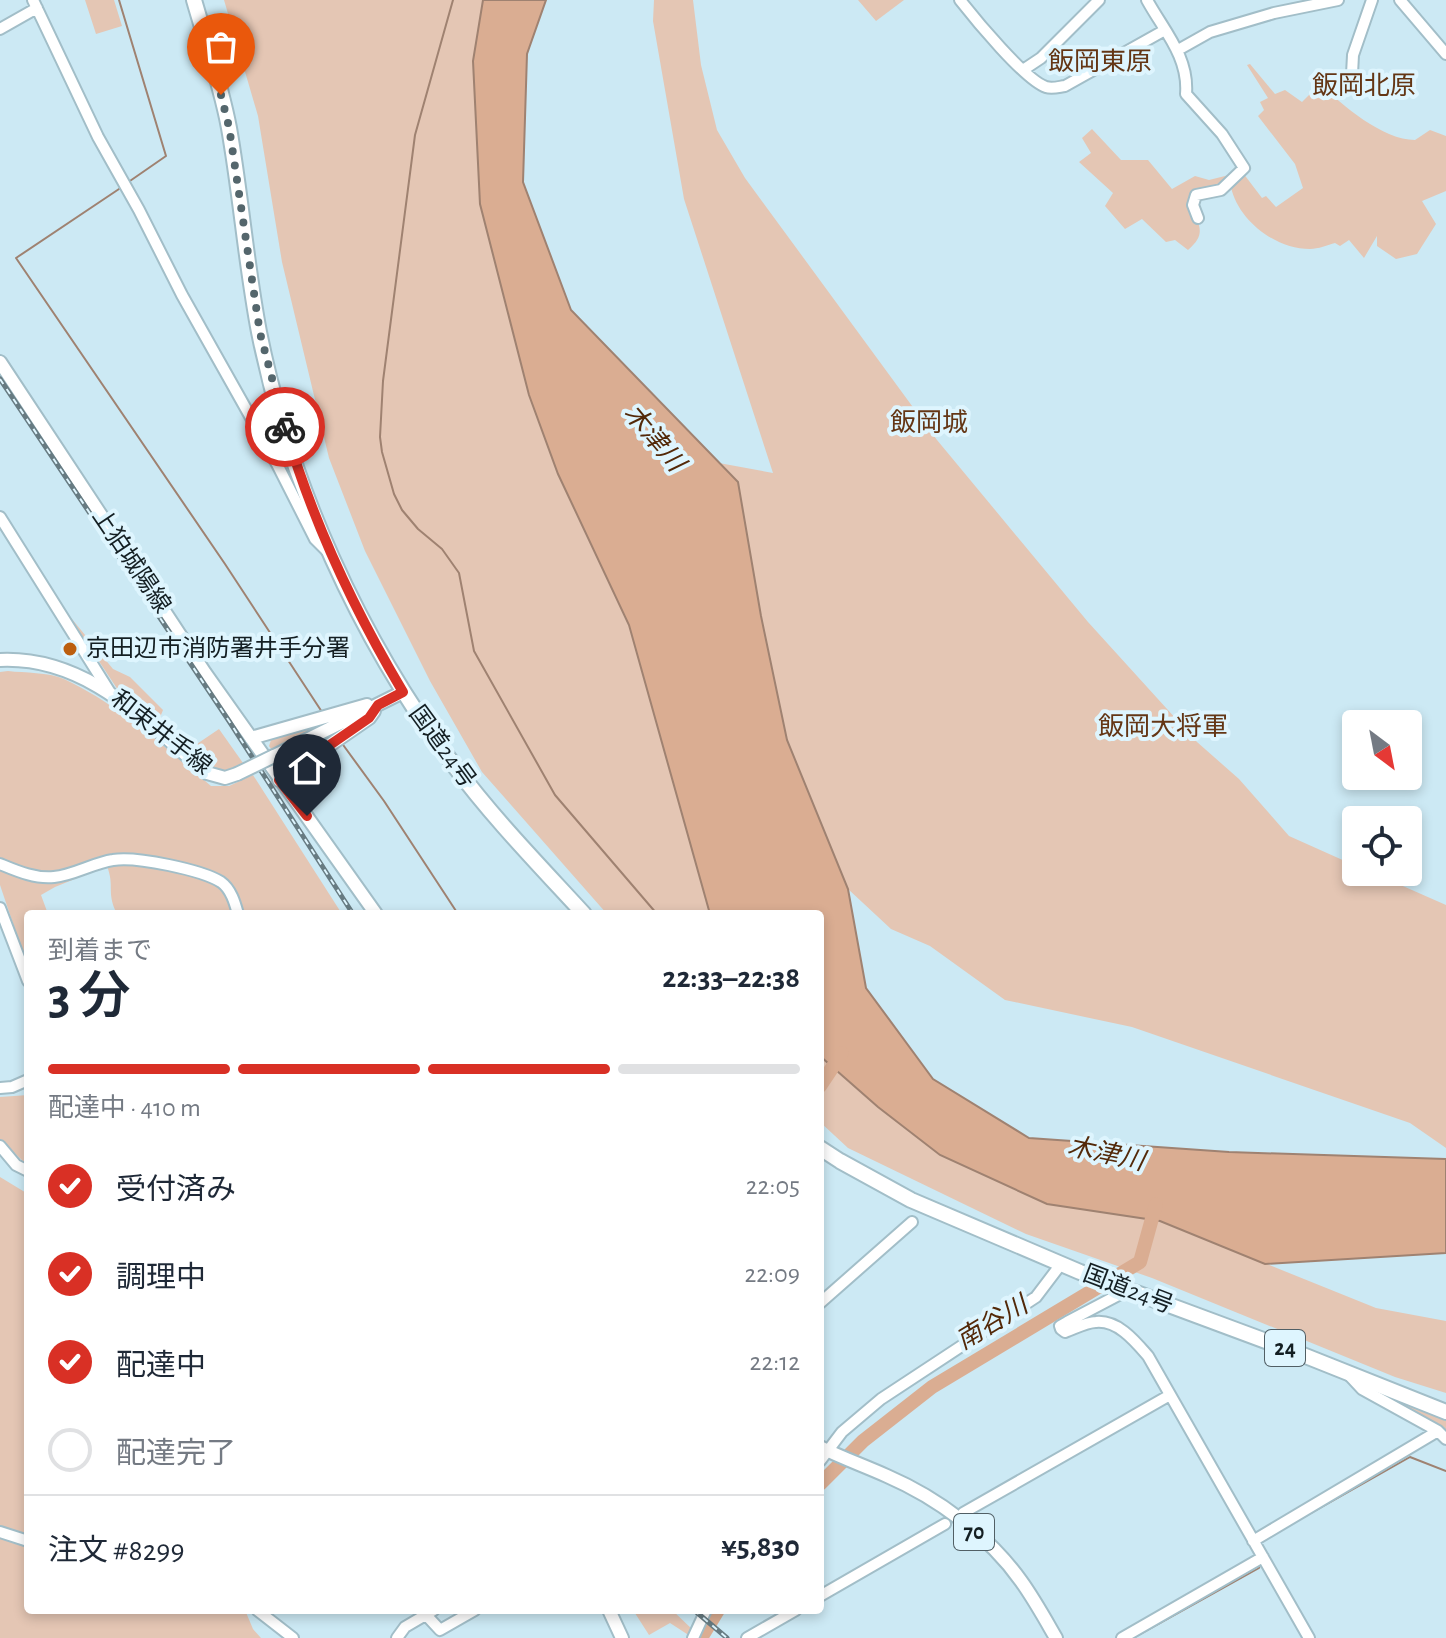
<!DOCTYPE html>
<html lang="ja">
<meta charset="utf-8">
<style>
:root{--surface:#fff;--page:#f6f6f7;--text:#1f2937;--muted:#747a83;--line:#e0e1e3;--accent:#d93025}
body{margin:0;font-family:"Alegreya Sans","Noto Sans JP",sans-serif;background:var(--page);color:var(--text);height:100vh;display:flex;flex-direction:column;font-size:30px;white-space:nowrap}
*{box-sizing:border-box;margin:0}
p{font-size:26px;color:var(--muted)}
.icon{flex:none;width:44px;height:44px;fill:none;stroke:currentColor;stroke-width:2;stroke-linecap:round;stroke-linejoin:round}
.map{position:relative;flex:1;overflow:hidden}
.sheet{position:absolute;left:24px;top:910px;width:800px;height:704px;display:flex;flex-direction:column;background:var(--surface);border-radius:8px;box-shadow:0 4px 12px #0003}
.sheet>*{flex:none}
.needle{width:52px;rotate:148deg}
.controls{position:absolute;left:1342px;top:710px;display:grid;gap:16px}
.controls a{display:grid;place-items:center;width:80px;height:80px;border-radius:8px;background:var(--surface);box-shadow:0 4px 12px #0003;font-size:40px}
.pin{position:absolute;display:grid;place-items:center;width:68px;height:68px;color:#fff;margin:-82px -34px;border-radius:50% 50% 50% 0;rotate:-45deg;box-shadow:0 0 8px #0007}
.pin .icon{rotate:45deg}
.courier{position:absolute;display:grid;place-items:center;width:80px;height:80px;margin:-40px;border:6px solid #d93025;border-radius:50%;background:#fff;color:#222;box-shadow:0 2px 10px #0007}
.head em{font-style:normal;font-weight:600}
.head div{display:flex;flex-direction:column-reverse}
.head{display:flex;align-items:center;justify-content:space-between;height:136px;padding:0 24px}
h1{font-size:52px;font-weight:600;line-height:60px}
.bar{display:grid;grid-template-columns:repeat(4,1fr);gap:12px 8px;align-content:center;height:96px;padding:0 24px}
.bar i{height:10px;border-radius:6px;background:var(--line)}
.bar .current{background:var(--accent)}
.bar p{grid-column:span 4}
.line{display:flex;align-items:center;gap:20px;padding:0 24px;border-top:2px solid var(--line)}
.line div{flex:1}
ol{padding:0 24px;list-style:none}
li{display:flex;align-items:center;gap:24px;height:88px}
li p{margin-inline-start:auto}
li .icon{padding:8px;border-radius:50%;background:var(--accent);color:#fff;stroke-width:4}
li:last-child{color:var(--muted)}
li i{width:44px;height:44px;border:4px solid var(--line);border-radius:50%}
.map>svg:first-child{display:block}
.green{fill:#e4c6b4}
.water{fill:#daad92;stroke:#9f8271;stroke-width:2}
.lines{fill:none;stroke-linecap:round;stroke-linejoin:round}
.stream{stroke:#9f8271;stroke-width:2}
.river{stroke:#daad92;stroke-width:14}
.minor-casing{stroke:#a2bec8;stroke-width:14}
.major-casing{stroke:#a2bec8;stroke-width:16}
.highway-casing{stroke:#a2bec8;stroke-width:18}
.minor{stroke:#fff;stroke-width:10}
.major{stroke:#fff;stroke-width:12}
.highway{stroke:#fff;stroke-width:14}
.rail-casing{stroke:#677b82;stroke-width:5}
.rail{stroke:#def5fe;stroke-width:2;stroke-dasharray:6;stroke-linecap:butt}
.major-bridge-casing{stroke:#a2bec8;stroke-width:16;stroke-linecap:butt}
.major-bridge{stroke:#fff;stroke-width:12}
.done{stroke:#54666c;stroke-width:8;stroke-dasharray:0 14.4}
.route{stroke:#d93025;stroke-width:10}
.poi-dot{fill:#bc5f0f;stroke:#def5fe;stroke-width:3}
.labels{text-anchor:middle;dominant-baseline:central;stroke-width:8;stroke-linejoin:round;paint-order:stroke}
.shield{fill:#def5fe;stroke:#515f65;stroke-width:2}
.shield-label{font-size:22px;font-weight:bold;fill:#141f23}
.street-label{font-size:24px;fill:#141f23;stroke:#def5fe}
.poi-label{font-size:24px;fill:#141f23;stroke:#def5fe;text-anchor:start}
.neighbourhood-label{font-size:26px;fill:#643615;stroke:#def5fe}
.water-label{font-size:26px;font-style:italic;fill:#532909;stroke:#def5fe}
</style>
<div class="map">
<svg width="1446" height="1638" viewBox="0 0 1446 1638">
<rect width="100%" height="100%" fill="#cce9f4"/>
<path class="green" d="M 85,0 L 114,0 L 122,26 L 96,34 Z
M 224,0 L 483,0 L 473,61 L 480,204 L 529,395 L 558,474 L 629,625 L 710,914 L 607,914 L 482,772 L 430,681 L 365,551 L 329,458 L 282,262 L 258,116 Z
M 654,0 L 693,0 L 701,65 L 717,130 L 745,178 L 937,440 L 1088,622 L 1197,742 L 1239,779 L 1289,836 L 1356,866 L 1356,872 L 1371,872 L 1446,905 L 1446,1148 L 1410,1123 L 1132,1027 L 1005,1000 L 930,946 L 891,929 L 848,889 L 787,740 L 761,616 L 738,482 L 719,463 L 773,473 L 684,199 L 653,21 Z
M 858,0 L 904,0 L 876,21 Z
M 1250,64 L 1275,94 L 1285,90 L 1302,102 L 1320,84 C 1342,105 1383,140 1415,140 L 1430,130 L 1446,136 L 1446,191 L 1422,201 L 1436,224 L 1417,254 L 1396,259 L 1377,246 L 1377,236 L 1364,258 L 1349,240 L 1340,246 L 1335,243 C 1328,245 1318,249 1310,249 C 1275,249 1238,220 1231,187 L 1243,173 L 1262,198 L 1266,196 L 1276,207 L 1303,188 L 1295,164 L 1258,116 L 1264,110 L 1260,102 L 1268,98 L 1247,65 Z
M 1092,129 L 1121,160 L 1148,160 L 1172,189 L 1195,176 L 1209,180 L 1237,173 L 1227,184 L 1191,203 C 1198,225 1208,233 1188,250 L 1175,240 L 1166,242 L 1142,219 L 1125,229 L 1105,206 L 1113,193 L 1079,162 L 1091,153 L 1082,138 Z
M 67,613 L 113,669 L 130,677 L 163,710 L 157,725 L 118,690 Z
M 8,671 C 25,673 48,672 64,679 C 118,704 166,748 211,786 L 229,786 L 253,775 L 342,914 L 117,914 C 106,892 115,887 107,866 L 55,887 L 41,895 L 48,914 L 28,914 L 28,968 L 0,885 L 0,672 Z
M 361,718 L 296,763 L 284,764 L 276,759 Z
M 333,721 L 272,750 L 269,746 L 272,737 Z
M 219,729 L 243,763 L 222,772 L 201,762 L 188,750 Z
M 820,1056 L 878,1107 L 1047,1204 L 1160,1221 L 1376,1308 L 1446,1321 L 1446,1393 L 1395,1377 L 1152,1278 L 1026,1234 L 848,1148 L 820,1122 Z
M 28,1095 L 28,1166 L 0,1139 L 0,1097 Z
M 0,1177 L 28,1194 L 28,1610 L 245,1610 L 253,1629 L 261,1638 L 0,1638 Z
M 1369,1389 L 1446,1421 L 1446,1432 Z
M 633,1610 L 672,1610 L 693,1630 L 690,1636 L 670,1623 L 649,1635 Z"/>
<path class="water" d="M 483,0 L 546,0 L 527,54 L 523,182 L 571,310 L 738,482 L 761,616 L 787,740 L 848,889 L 866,988 L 933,1079 L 1029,1138 L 1229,1152 L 1446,1159 L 1446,1253 L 1265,1264 L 1160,1221 L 1047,1204 L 940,1155 L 878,1107 L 820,1056 L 820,914 L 710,914 L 629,625 L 558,474 L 529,395 L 480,204 L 473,61 Z"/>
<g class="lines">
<path class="stream" d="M 119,0 L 166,156 L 127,183
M 453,0 L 415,135 L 383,381 L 380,437 L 382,452 L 394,494 L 402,510 L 418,529 L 442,549 L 459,573 L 474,651 L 555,795 L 657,914
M 122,187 L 16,258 L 225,564 L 322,712
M 341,742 L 384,801 L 458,914
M 1279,1531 L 1410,1457 L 1446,1471
M 1133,1638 L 1259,1568 L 1260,1565"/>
<path class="river" d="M 820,1086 L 842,1053
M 820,1484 L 863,1441 L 932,1387 L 1140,1262 L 1156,1204
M 701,1638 L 718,1610"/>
<defs>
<path id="minor" d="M 33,0 L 98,137 L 139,210 L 182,295 L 277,464 L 315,539 L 327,551
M 960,0 C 974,18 1026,81 1046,87 C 1052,89 1058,87 1065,86 L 1165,30
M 1147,0 C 1164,31 1189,57 1186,94 L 1222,134 L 1244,168 L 1221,190 L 1196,195 L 1193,205 L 1198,218
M 1400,0 L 1446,54
M 0,29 L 37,8
M 1178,50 L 1210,32 L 1274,13 L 1338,0
M 1023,70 L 1041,58 L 1099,0
M 1352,74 L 1353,55 L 1372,0
M 0,517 L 109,691
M 0,864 C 17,871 35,879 54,877 C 74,875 93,863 113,860 C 136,856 202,870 221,882 C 231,889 235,903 238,914
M 0,908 L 28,981
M 0,1088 L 12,1087 L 28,1080
M 0,1146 L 16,1165 L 28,1171
M 1126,1291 L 1067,1322 L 1060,1326 L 1061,1329 L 1065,1332 C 1074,1329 1086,1322 1096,1322 C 1118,1320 1135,1341 1148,1356 L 1309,1638
M 820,1303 L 912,1222
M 1349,1375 L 1362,1389 L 1438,1431 L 1446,1439
M 820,1461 L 842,1432 L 881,1399 L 1036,1297 L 1061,1264
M 963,1513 L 1170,1395
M 0,1532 L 28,1541
M 1253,1541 L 1438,1431
M 820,1596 L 945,1524
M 257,1610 L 293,1638
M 427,1616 L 440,1630 L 475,1610
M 397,1638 L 405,1627 L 434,1610
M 693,1638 L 706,1610
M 747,1638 L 796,1610
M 1122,1638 L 1263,1557"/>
<path id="major" d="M 0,362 L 205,673 L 376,914
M 0,660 C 87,656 146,722 207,773 L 225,778 L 237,774
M 251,738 L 367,705
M 274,756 L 403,692
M 279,780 L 369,718 L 374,711
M 820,1447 C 842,1458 865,1466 887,1476 C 938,1498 989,1536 1021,1581 C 1034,1599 1045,1619 1056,1638
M 609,1610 L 622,1638"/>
<path id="highway" d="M 194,0 C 206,42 221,85 229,128 C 241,196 246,264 259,332 C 290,486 359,638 453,764 C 493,818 539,865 584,914
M 820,1148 L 840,1161 L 911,1200 L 1080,1272 L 1298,1353 L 1446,1412"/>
</defs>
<use href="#minor" class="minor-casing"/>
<use href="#major" class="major-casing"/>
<use href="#highway" class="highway-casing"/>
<use href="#minor" class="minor"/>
<use href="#major" class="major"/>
<use href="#highway" class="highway"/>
<defs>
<path id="rail" d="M 0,379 L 229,721 L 353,914
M 694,1610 L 727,1638"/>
</defs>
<use href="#rail" class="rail-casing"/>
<use href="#rail" class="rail"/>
<defs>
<path id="major-bridge" d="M 237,774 L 274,756"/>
</defs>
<use href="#major-bridge" class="major-bridge-casing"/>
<use href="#major-bridge" class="major-bridge"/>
</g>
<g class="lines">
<path class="done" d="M 221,95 L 229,127 L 260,333 L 285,427"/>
<path class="route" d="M 285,427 C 312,520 353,608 403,692 L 378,705 L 369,718 L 279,780 L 307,816"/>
</g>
<circle class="poi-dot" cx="70" cy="649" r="8"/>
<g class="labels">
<g class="shield">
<rect x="1265" y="1330" width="40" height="36" rx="6"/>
<rect x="954" y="1514" width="40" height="36" rx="6"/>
</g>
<g class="shield-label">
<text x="1285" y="1348">24</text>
<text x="974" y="1532">70</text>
</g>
<g class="street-label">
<text transform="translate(131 561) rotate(56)">上狛城陽線</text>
<text transform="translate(161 733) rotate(38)">和束井手線</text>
<text transform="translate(442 747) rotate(54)">国道24号</text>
<text transform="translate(1128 1290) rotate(21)">国道24号</text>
</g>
<g class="poi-label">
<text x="86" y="649">京田辺市消防署井手分署</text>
</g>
<g class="neighbourhood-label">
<text x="1100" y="62">飯岡東原</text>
<text x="1364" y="86">飯岡北原</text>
<text x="929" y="423">飯岡城</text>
<text x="1163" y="727">飯岡大将軍</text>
</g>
<g class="water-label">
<text transform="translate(654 438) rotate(50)">木津川</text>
<text transform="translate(1106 1154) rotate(12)">木津川</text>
<text transform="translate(992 1323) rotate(-31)">南谷川</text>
</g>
</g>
</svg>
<div class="controls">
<a><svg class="needle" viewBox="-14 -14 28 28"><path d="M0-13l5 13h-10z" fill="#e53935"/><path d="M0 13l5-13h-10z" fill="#747a83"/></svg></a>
<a><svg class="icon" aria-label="locate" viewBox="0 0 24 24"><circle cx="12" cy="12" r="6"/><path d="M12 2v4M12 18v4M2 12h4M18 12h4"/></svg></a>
</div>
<div class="pin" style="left:221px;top:95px;background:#ea580c"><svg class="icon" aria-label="bag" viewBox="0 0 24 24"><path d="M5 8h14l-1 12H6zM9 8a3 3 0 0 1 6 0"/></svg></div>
<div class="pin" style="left:307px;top:816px;background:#1f2937"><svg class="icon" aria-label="home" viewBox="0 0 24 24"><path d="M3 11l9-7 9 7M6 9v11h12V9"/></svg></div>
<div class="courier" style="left:285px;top:427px"><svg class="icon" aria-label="bike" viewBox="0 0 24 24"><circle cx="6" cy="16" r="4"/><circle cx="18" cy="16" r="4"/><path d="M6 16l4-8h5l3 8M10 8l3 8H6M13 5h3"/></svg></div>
<section class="sheet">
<div class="head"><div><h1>3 分</h1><p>到着まで</p></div><em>22:33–22:38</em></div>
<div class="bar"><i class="current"></i><i class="current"></i><i class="current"></i><i></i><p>配達中 · 410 m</p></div>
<ol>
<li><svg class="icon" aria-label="check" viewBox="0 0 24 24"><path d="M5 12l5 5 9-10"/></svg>受付済み<p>22:05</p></li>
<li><svg class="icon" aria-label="check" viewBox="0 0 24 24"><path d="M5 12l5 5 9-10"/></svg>調理中<p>22:09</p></li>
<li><svg class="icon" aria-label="check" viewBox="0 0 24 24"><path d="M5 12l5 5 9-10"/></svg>配達中<p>22:12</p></li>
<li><i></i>配達完了</li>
</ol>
<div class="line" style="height:104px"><div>注文 #8299</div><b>¥5,830</b></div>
</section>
</div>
